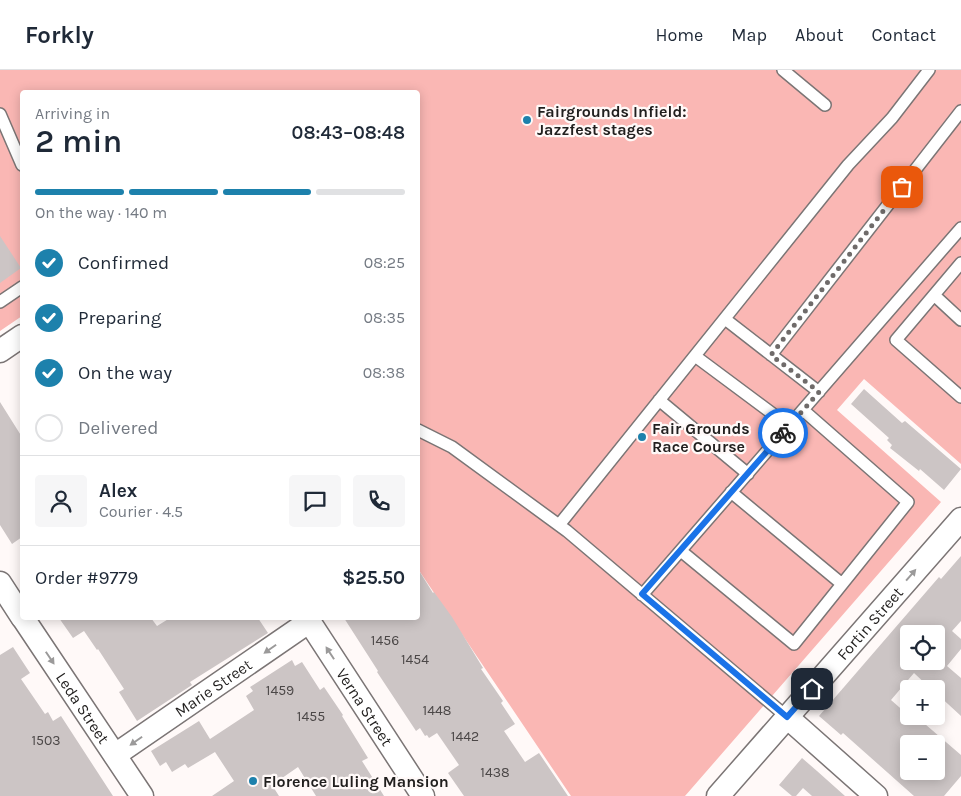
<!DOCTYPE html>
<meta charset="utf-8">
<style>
:root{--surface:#fff;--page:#f6f6f7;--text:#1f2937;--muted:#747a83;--line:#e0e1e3;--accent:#1d81ac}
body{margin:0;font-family:Karla,sans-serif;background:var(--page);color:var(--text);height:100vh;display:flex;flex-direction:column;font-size:19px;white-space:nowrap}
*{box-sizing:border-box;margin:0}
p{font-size:16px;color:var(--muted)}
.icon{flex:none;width:28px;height:28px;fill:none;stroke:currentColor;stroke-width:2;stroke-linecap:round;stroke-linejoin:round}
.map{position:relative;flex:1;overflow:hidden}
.drawer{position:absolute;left:20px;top:20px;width:400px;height:530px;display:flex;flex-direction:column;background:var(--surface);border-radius:5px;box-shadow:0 2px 12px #0003}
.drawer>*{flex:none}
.controls{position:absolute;left:900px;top:555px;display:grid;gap:10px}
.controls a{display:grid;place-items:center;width:45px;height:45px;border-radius:5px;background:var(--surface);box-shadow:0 2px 12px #0003;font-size:25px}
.pin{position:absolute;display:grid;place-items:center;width:42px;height:42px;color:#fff;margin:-21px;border-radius:10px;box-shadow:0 2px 8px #0006}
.courier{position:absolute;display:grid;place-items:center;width:50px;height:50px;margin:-25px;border:4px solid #1a73e8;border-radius:50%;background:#fff;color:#222;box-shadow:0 1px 6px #0007}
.headline em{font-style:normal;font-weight:600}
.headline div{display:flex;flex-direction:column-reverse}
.headline{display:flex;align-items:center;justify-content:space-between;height:85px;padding:0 15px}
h1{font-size:32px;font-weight:600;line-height:38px}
.bar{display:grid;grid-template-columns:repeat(4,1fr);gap:8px 5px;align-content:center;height:60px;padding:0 15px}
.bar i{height:6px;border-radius:4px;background:var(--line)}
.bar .on{background:var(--accent)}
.bar p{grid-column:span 4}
.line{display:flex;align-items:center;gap:12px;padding:0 15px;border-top:1px solid var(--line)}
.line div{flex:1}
.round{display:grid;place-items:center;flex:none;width:52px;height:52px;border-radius:5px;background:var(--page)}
ol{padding:0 15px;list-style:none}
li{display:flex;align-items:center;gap:15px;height:55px}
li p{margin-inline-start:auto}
li .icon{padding:5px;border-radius:50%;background:var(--accent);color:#fff;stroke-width:4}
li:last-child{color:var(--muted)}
li i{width:28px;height:28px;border:2px solid var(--line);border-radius:50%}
header{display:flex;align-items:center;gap:30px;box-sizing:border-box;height:70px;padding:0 25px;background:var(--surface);border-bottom:1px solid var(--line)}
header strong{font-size:24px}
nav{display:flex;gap:28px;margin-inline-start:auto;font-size:18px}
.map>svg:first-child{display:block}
.green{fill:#fab7b4}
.building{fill:#ccc5c5;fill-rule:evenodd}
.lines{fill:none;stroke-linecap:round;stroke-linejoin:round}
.service-casing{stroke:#7b7575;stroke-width:14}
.minor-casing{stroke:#7b7575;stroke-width:25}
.service{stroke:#fff;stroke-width:11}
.minor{stroke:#fff;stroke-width:22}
.oneway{fill:#9b9a9a}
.done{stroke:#6f6b6a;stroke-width:5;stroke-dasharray:0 9}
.route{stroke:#1a73e8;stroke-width:6}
.poi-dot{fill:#1d81ac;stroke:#fff9f8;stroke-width:2}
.labels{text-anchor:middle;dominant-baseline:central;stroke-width:4.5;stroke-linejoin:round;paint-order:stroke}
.number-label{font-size:14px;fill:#4c4848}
.poi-label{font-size:16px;font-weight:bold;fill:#211f1e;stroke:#fff9f8;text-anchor:start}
.street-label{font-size:16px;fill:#211f1e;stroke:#fff9f8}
</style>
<header>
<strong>Forkly</strong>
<nav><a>Home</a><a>Map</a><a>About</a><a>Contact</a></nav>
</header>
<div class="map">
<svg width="961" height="726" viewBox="0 0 961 726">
<rect width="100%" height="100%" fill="#fff9f8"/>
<path class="green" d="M 0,0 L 961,0 L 961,394 L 864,309 L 837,340 L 941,432 L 685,726 L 571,726 L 418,499 L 418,22 L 22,22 L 22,246 L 0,261 Z"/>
<path class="building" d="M 0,166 L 21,198 L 0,213 Z
M 864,319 L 902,353 L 905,351 L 961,399 L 944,420 L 920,399 L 919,401 L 890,378 L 892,375 L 887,370 L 889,368 L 851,334 Z
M 0,332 L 22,367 L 22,467 L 12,474 L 0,455 Z
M 961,486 L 961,551 L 952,561 L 961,569 L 961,579 L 947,596 L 961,608 L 961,646 L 936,623 L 936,619 L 931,619 L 914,603 L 891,630 L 915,651 L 918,648 L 961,685 L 961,706 L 944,726 L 914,726 L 843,663 L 841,665 L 819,646 L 939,507 L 941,509 ZM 909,564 L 936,564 L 936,591 L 909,591 ZM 909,674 L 936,674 L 936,701 L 909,701 Z
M 418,499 L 433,523 L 434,522 L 452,547 L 483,598 L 481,599 L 503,631 L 501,633 L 515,654 L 504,661 L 525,692 L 539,683 L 568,726 L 464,726 L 448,703 L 459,695 L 437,663 L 429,668 L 427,665 L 425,666 L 420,658 L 416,661 L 377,602 L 378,601 L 344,548 L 418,548 Z
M 59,548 L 151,548 L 157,556 L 170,548 L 258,548 L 268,563 L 190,612 L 192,615 L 137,651 L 119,622 L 124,619 L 98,579 L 97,580 L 84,561 L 73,568 Z
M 13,577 L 30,603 L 21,609 L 45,644 L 48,642 L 53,651 L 61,646 L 113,726 L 0,726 L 0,585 Z
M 292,590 L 295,596 L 302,592 L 320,620 L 324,617 L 343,645 L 342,646 L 368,688 L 362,691 L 384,726 L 316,726 L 298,697 L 272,715 L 279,726 L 212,726 L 234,711 L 215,682 L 188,698 L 185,694 L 172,702 L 166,692 L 160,696 L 151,681 L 199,651 L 210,669 L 254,640 L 246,626 L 253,621 L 250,617 Z
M 802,688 L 817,701 L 845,726 L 812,726 L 803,718 L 796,726 L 792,726 L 779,715 Z"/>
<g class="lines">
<defs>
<path id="service" d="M 783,0 L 825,35
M 0,44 L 22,95
M 961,193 L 896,270 L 961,327
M 934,225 L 961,250
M 0,232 L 22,217
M 725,249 L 819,322
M 771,285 L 961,41
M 695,286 L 789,356
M 659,330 L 748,404
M 418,360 L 452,377 L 567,461 L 787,647
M 731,422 L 842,514
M 559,455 L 848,95 L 892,48 L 929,0
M 681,481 L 794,574 L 908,432 L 803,340
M 642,525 L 961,158"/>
<g id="minor">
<path d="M 0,281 L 22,266"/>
<path d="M 0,513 L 22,547"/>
<path id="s1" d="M 23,548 L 142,726"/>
<path id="s2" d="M 307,548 L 423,726"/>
<path d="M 787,647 L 876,726"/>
<path id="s3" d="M 115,685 L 310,551"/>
<path id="s4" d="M 718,726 L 961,449"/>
</g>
</defs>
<use href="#service" class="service-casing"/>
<use href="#minor" class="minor-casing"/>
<use href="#service" class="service"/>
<use href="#minor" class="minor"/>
</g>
<defs><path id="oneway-solid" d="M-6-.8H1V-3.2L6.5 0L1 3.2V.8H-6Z" transform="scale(1.25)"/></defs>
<g class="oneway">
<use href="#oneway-solid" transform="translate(911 505) rotate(-49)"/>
<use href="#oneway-solid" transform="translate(270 579) rotate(145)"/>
<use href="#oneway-solid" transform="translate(330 583) rotate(-123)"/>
<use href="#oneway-solid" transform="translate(50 588) rotate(56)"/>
<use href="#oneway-solid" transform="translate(136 671) rotate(145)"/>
</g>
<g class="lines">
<path class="done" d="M 783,363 L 819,322 L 771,285 L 902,117"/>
<path class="route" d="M 783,363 L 642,524 L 787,647 L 812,619"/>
</g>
<g class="poi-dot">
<circle cx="527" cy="50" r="5"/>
<circle cx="642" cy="367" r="5"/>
<circle cx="253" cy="711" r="5"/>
</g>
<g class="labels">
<g class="number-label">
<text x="385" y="570">1456</text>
<text x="415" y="589">1454</text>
<text x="280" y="620">1459</text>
<text x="437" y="640">1448</text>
<text x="311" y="646">1455</text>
<text x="465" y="666">1442</text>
<text x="46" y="670">1503</text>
<text x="495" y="702">1438</text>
</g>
<g class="poi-label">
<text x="537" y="41">Fairgrounds Infield:<tspan x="537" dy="18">Jazzfest stages</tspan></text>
<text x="652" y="358">Fair Grounds<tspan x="652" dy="18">Race Course</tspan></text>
<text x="263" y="711">Florence Luling Mansion</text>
</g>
<g class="street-label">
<text stroke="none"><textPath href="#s4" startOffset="230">Fortin Street</textPath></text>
<text stroke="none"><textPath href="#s3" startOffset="119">Marie Street</textPath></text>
<text stroke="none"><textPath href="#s1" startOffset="108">Leda Street</textPath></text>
<text stroke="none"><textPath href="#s2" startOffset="106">Verna Street</textPath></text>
</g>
</g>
</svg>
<div class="controls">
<a><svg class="icon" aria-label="locate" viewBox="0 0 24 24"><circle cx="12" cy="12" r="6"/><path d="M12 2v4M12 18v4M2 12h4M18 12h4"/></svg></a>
<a>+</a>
<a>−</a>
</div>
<div class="pin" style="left:902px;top:117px;background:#ea580c"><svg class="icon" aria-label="bag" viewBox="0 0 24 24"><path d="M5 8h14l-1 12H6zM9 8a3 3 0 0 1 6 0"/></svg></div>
<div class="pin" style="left:812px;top:619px;background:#1f2937"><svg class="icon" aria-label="home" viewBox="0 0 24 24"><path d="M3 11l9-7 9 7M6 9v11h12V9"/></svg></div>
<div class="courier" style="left:783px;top:363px"><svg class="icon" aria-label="bike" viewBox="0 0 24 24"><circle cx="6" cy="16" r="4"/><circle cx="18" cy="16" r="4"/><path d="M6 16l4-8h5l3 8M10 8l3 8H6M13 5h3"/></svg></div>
<section class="drawer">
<div class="headline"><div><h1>2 min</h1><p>Arriving in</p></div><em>08:43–08:48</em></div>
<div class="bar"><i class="on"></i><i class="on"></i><i class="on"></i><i></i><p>On the way · 140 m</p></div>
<ol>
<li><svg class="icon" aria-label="check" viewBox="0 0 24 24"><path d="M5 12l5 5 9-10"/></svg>Confirmed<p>08:25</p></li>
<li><svg class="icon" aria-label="check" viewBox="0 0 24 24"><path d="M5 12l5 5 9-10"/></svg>Preparing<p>08:35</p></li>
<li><svg class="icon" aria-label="check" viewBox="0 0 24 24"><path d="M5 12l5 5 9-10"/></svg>On the way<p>08:38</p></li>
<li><i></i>Delivered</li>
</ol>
<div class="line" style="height:90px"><a class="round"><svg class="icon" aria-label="person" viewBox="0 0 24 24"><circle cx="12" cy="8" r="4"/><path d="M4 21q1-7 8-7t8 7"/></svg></a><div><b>Alex</b><p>Courier · 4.5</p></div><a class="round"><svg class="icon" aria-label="chat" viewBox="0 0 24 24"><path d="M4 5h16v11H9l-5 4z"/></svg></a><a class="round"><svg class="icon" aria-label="phone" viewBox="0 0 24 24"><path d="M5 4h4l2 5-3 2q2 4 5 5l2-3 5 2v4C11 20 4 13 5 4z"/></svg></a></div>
<div class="line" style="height:65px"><div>Order #9779</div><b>$25.50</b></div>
</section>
</div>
